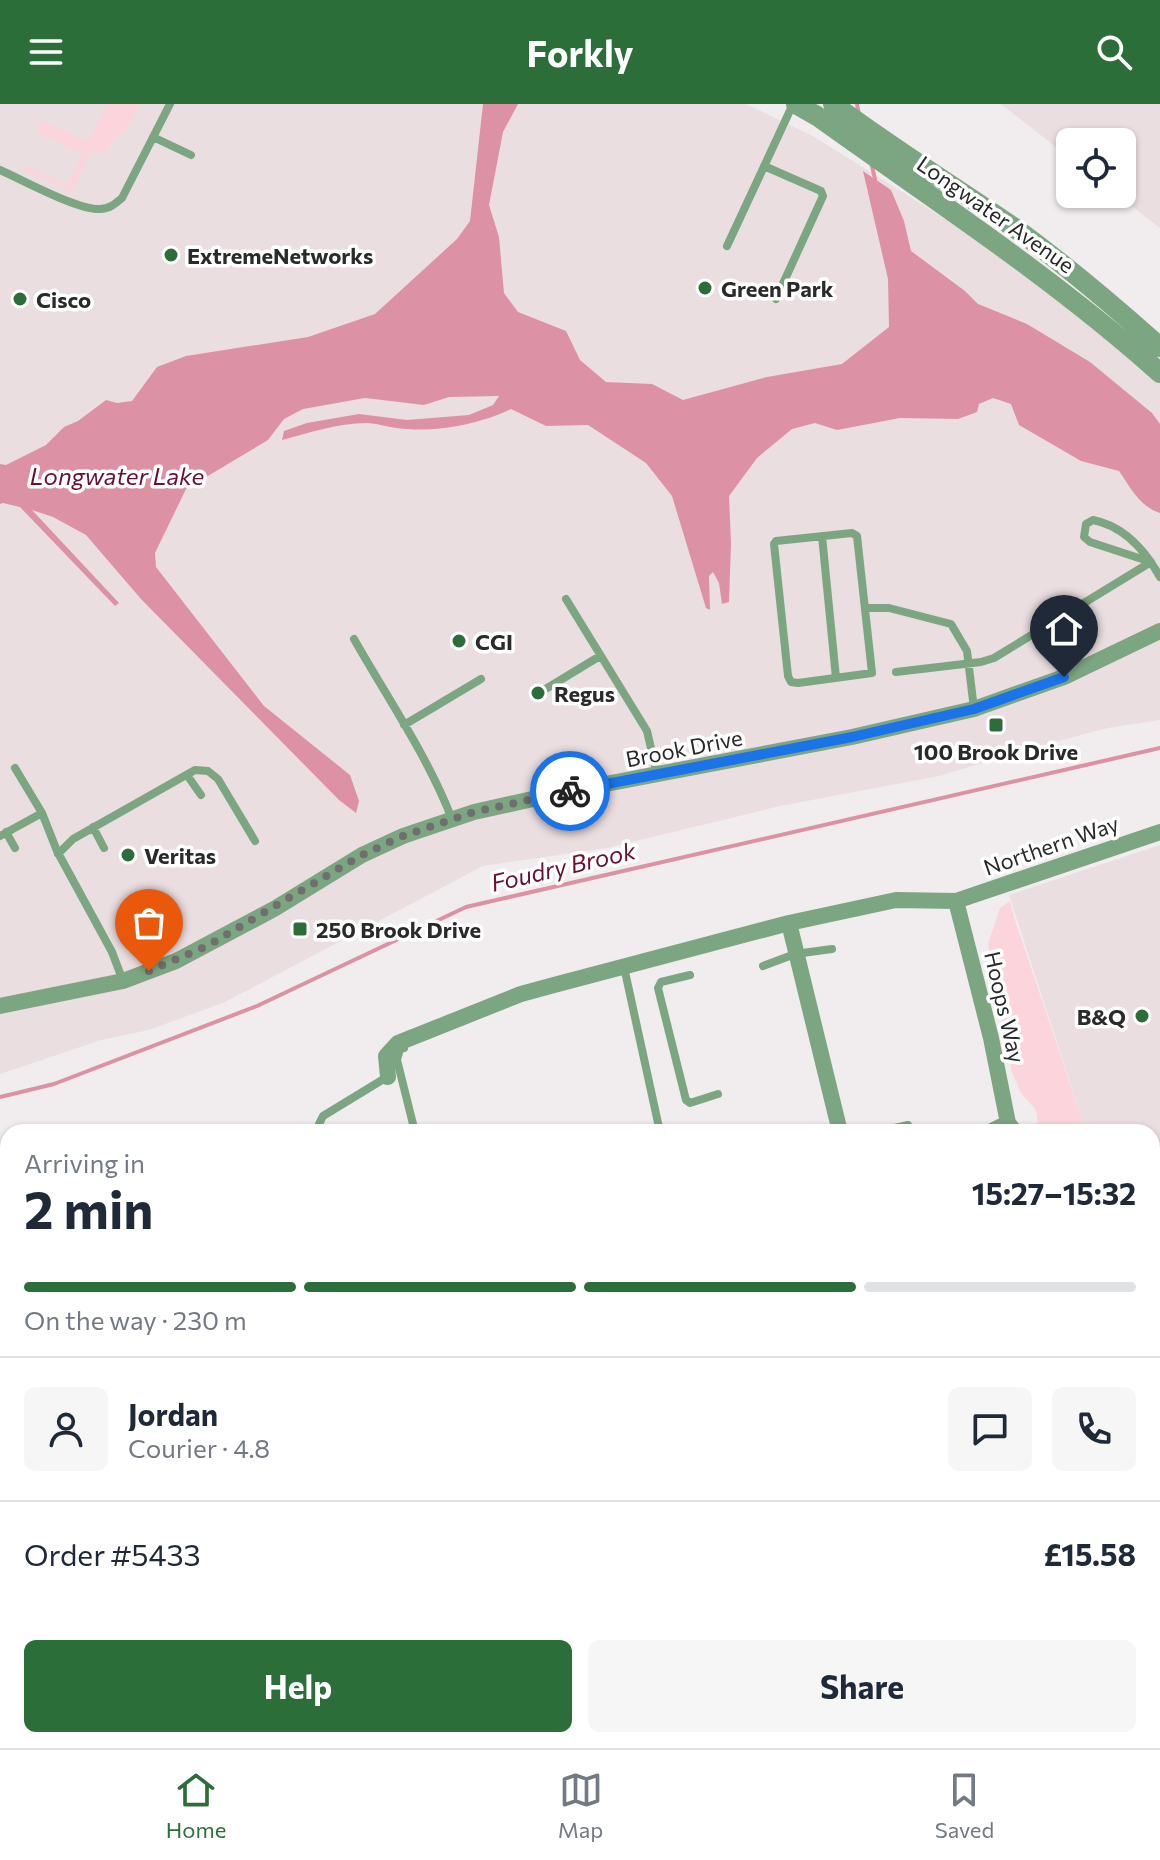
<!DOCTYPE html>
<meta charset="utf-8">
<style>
:root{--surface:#fff;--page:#f6f6f7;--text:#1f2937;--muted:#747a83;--line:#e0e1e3;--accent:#2c6e39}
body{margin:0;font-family:Commissioner,sans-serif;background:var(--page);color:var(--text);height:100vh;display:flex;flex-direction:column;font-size:30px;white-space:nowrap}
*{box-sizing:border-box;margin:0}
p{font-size:26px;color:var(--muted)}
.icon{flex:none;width:44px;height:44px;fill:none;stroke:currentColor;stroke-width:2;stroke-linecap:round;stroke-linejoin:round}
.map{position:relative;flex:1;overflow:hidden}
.drawer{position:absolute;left:0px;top:1020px;width:1160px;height:624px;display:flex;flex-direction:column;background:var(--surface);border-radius:24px 24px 0 0;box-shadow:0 2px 6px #0004}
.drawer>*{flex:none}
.buttons{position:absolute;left:1056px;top:24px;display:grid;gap:16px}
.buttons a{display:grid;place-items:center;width:80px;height:80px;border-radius:12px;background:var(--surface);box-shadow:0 2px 6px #0004;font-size:40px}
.pin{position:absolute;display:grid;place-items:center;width:68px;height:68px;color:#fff;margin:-82px -34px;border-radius:50% 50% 50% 0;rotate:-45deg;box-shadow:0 0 8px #0007}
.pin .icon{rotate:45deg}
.courier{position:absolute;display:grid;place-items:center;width:80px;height:80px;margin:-40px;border:6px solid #1a73e8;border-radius:50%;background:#fff;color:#222;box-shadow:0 2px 10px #0007}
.summary em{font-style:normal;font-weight:700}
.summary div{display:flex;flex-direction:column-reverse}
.summary{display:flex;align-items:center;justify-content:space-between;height:136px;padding:0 24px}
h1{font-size:52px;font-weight:700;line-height:60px}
.bar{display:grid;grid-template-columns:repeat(4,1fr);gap:12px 8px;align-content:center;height:96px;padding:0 24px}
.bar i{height:10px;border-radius:6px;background:var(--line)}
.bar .on{background:var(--accent)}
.bar p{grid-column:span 4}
.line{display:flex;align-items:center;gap:20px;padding:0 24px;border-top:2px solid var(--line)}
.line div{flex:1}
.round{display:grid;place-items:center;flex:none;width:84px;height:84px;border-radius:12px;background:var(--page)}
.cta{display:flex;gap:16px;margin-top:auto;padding:16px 24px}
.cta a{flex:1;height:92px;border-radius:12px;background:var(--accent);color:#fff;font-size:32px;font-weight:700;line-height:92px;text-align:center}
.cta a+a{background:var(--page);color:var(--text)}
header{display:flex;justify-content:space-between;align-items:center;height:104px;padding:0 24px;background:var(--accent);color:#fff;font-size:36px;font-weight:700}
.tabs{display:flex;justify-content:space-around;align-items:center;height:112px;border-top:2px solid var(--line);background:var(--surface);font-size:22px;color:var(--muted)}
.tabs a{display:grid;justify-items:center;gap:4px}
.tabs .on{color:var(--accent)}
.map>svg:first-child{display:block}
.built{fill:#ebdee0}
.green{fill:#fcd4dc}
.water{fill:#dd91a4}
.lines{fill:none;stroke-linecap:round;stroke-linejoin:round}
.stream{stroke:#dd91a4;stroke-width:4}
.service{stroke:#7ca581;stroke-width:8}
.minor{stroke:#7ca581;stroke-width:16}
.tertiary{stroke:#7ca581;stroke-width:20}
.done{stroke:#706e6e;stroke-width:8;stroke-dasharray:0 14.4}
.route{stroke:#1a73e8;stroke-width:10}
.poi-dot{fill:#2c6e39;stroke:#fff;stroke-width:3}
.labels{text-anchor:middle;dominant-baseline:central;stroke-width:7;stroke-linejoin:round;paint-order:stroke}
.street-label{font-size:22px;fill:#2b2a2a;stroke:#fff}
.poi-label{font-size:22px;font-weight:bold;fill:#2b2a2a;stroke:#fff;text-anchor:start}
.water-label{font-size:24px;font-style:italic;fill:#691033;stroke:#fff}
</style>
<header><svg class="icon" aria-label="menu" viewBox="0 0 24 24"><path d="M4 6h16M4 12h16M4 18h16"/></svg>Forkly<svg class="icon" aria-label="search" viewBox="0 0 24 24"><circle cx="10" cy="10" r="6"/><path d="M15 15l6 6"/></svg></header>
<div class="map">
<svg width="1160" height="1644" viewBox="0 0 1160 1644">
<rect width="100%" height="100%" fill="#f1eced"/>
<path class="built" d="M 0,0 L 746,0 L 811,31 L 1160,249 L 1160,616 L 1108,624 L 1039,642 L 939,672 L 780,702 L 607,744 L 483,762 L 225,898 L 149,926 L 101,936 L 0,970 Z
M 1001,0 L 1160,0 L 1160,124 L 1116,90 L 1122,90 L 1122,38 L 1070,38 L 1070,54 Z
M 1160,741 L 1160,1133 L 1152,1124 L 1152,1028 L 1086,1028 L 1009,791 Z
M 0,1372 L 8,1375 L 8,1636 L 785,1636 L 794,1644 L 0,1644 Z"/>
<path class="green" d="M 107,0 L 140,0 L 125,28 L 110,38 L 104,50 L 92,47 L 89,50 L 72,88 L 23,66 L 26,62 L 68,81 L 82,49 L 36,28 L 41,16 L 89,38 Z
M 1010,797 L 1014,813 L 1086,1028 L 1039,1028 L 1036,1006 L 1021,989 L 1012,968 L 988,840 L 1000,804 Z
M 8,1099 L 8,1257 L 0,1259 L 0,1101 Z
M 1152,1220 L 1160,1224 L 1160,1472 L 1152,1488 Z
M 1160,1531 L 1160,1644 L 920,1644 L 908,1636 L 1152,1636 L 1152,1546 Z
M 0,1595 L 8,1597 L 8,1636 L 41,1636 L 45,1644 L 0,1644 Z"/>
<path class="water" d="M 483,0 L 518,0 L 503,28 L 489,101 L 499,133 L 504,189 L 518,208 L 566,227 L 580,256 L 606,278 L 652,280 L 683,296 L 767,273 L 842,260 L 889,223 L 888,175 L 863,67 L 891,86 L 904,117 L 911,147 L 965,187 L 978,200 L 1027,220 L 1090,258 L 1152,309 L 1160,320 L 1160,409 C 1140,403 1130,383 1119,367 L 1081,357 L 1019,321 L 1011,300 L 993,294 L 979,300 L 977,308 L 958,315 L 900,314 L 837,326 L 815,319 L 792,325 L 757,354 L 729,392 L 731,439 L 729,498 L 722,500 L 719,479 L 713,468 L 709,472 L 710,506 L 706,504 L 672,392 L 646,359 L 588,321 L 546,322 L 511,305 C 478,321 433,329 397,324 C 387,323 376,319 366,319 C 339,319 308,329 282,336 L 284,327 L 307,319 L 359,310 L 407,316 L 469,311 L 493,301 L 499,292 L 449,293 L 424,301 L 365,294 L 303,305 L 284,315 L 268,336 L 186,385 L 155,449 L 156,463 L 264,602 L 350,671 L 359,697 L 356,709 L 339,696 L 141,495 L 86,431 L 53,413 L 32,406 L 119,499 L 115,502 L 20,403 L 3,399 L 0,400 L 0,360 L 6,361 L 46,341 L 64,323 L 78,317 L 106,296 L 117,299 L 132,297 L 157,263 L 186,252 L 308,233 L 375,210 L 457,135 L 470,117 Z"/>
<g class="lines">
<path class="stream" d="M 857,0 L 859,11
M 871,58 L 875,75
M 0,993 L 54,980 L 257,902 L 466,803 L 1160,644"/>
<path class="service" d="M 153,33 L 191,51
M 764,62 L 821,87 L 823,92 L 776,195
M 0,66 C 23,76 77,106 100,105 C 109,105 115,100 122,94 L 170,0
M 727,142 L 793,0
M 852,429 L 857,432 L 872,569 L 798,579 L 791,578 L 788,572 L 774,440 L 776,437 Z
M 822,432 L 836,574
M 1151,458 L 1090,438 L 1084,433 L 1086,420 L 1093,416 C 1124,422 1145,446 1160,473
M 566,495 L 647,627 L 657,670
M 865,504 L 889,504 L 951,520 L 967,547 L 974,605
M 354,535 C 388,595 427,651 452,715
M 896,568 L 981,558 L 994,554 L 1151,458
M 539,589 L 600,552
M 404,621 L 481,575
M 15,664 L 42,709 L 57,747 L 112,848 L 123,877
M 187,671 L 201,691
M 93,723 L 104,744
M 6,728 L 15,744
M 0,732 L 42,709
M 58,750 L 73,735 L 195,666 L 208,667 L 218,675 L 255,737
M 763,862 L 795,850 L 832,845
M 624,863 L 660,1028
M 690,871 L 661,878 L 658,884 L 686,996 L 690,999 L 718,990
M 404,944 L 400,945 L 397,956 L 415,1028
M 321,1028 L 319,1020 L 323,1012 L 387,973
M 877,1028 L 908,1021
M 0,1408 L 8,1417
M 0,1458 L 8,1450
M 0,1500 L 8,1493
M 0,1522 L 8,1515
M 374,1644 L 375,1636
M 459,1644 L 467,1636"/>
<path class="minor" d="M 956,797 L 991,934 L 1008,1019 L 1015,1028
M 789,819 L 840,1028
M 0,902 L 123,877 L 176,857 L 274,805 L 362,751 L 403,732 L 474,708 L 569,687 L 852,633 L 974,605 L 1064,573 L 1160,527
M 388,973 L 386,952 L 398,939 L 521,890 L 554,881 L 789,819 L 896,796 L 956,797 L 1160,728
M 990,1028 L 1008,1019
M 1152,1181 L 1160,1188
M 1152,1504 L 1160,1488
M 875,1636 L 885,1644"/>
<path class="tertiary" d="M 796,0 L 817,12 C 934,96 1053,173 1160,269
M 833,0 C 893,45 957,84 1019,127 C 1068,163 1115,203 1160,243"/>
</g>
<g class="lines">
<path class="done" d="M 149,867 L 207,842 L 362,751 L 403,732 L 474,708 L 570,687"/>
<path class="route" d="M 570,687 L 852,633 L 974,605 L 1064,573"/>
</g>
<g class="poi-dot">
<circle cx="171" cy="151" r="8"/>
<circle cx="705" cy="184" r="8"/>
<circle cx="20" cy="195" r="8"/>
<circle cx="459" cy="537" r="8"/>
<circle cx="538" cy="589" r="8"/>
<rect x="988" y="613" width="16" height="16" rx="4"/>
<circle cx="128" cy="751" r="8"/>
<rect x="292" y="817" width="16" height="16" rx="4"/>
<circle cx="1142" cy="912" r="8"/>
</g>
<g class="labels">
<g class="street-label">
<text transform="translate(996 110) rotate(35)">Longwater Avenue</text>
<text transform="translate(684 644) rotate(-11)">Brook Drive</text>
<text transform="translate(1051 741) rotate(-19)">Northern Way</text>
<text transform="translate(1005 903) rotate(77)">Hoops Way</text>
</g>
<g class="poi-label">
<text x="187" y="151">ExtremeNetworks</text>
<text x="721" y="184">Green Park</text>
<text x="36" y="195">Cisco</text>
<text x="475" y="537">CGI</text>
<text x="554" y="589">Regus</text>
<text x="996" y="647" text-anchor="middle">100 Brook Drive</text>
<text x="144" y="751">Veritas</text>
<text x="316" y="825">250 Brook Drive</text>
<text x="1126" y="912" text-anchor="end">B&amp;Q</text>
</g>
<g class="water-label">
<text x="117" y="371">Longwater Lake</text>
<text transform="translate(563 762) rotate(-13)">Foudry Brook</text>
</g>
</g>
</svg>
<div class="buttons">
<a><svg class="icon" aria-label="locate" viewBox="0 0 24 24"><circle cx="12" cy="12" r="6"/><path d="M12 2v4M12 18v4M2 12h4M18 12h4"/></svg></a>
</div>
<div class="pin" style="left:149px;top:867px;background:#ea580c"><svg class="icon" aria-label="bag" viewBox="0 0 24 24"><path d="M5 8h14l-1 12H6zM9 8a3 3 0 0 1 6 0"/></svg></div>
<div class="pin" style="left:1064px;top:573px;background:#1f2937"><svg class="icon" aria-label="home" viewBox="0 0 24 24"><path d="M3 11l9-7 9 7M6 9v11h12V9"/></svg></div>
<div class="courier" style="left:570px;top:687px"><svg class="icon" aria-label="bike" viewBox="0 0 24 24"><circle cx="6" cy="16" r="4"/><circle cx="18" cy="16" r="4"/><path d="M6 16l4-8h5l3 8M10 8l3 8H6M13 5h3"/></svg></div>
<section class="drawer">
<div class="summary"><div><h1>2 min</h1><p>Arriving in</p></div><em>15:27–15:32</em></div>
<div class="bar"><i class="on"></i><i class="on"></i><i class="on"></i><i></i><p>On the way · 230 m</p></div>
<div class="line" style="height:144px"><a class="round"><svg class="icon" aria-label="person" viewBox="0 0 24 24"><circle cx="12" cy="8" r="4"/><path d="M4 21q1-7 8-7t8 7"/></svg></a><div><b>Jordan</b><p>Courier · 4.8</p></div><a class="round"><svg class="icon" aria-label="chat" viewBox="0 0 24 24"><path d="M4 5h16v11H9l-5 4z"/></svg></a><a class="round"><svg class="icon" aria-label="phone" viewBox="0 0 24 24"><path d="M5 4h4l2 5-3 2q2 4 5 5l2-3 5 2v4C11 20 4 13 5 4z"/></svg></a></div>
<div class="line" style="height:104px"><div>Order #5433</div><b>£15.58</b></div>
<div class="cta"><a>Help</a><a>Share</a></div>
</section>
</div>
<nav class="tabs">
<a class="on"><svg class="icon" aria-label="home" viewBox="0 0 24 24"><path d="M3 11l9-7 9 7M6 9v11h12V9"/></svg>Home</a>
<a><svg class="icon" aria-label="map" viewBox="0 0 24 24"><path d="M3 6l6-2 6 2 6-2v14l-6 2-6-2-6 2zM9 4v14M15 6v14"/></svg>Map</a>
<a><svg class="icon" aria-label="saved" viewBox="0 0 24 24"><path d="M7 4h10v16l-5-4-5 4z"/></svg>Saved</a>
</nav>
